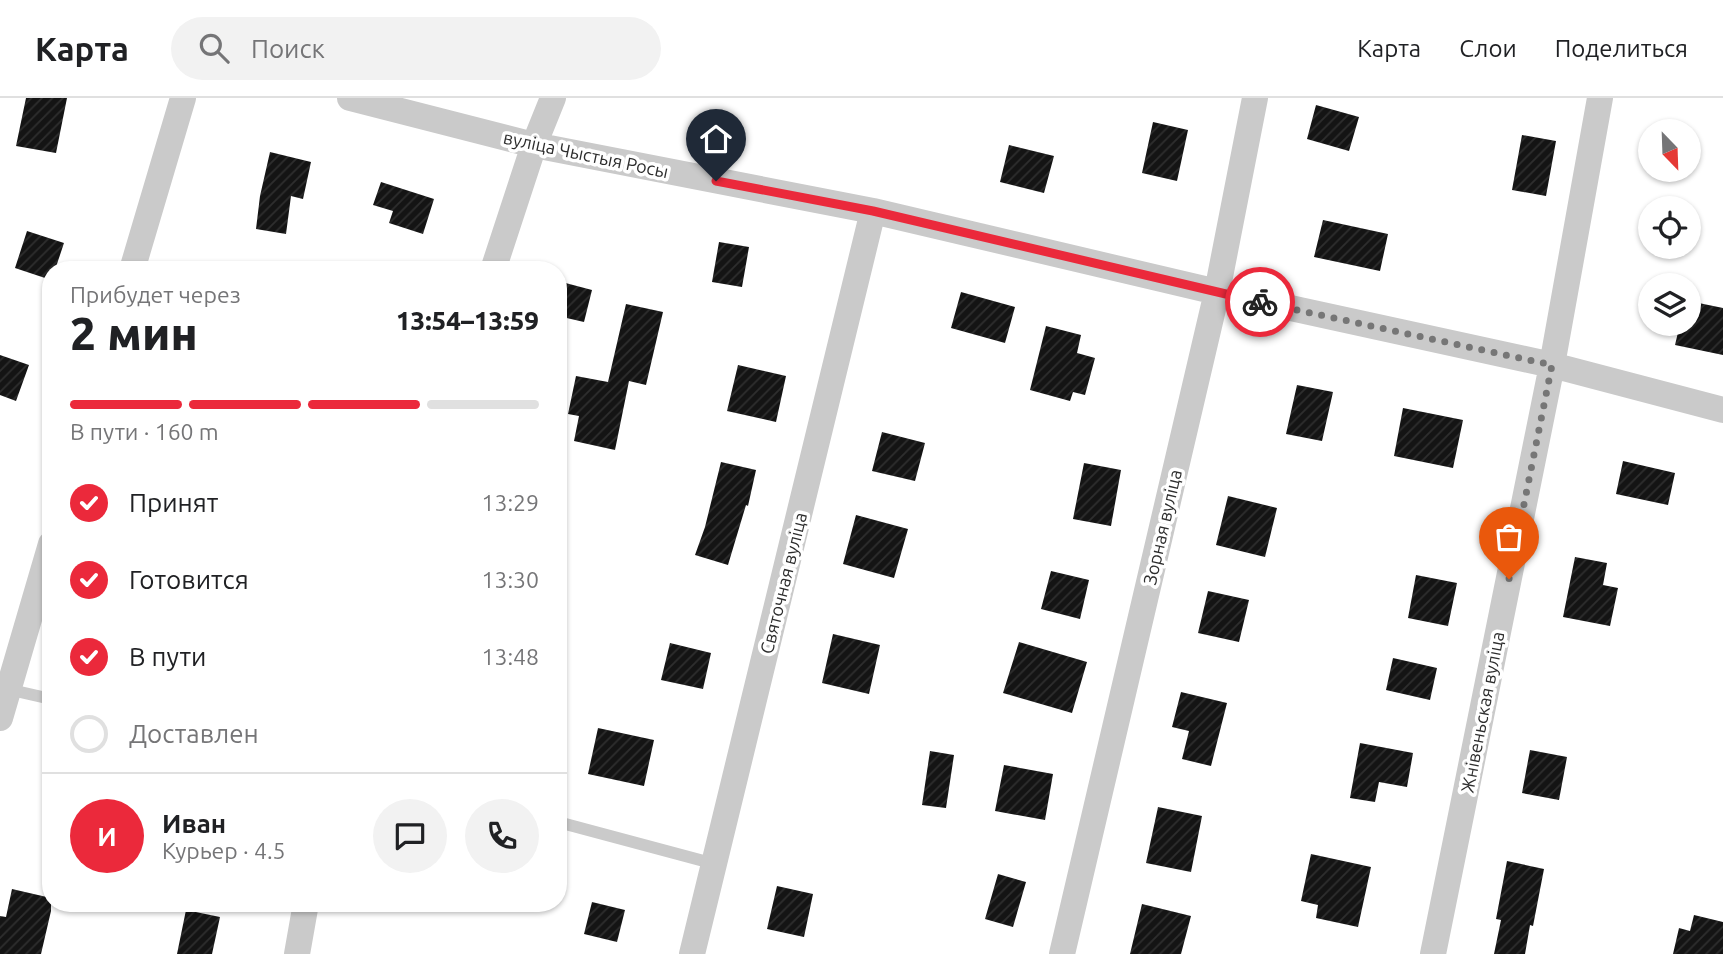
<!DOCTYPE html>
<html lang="ru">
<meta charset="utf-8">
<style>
:root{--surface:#fff;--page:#f2f2f2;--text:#202124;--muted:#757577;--line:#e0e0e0;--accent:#eb293b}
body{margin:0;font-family:Ubuntu,sans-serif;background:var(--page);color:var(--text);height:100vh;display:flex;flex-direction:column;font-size:26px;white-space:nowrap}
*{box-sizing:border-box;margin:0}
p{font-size:23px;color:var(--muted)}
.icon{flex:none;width:38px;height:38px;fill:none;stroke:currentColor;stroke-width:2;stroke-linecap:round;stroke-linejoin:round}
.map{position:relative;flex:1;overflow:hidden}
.side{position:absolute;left:42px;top:163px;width:525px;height:651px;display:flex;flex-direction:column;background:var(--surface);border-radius:28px;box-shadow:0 2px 5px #0004}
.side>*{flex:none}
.needle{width:46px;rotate:157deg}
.fabs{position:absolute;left:1638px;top:21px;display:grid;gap:14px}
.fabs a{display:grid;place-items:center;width:63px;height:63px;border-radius:50%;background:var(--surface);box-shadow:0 2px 5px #0004;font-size:35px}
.pin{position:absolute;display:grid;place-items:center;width:60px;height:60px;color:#fff;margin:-72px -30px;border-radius:50% 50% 50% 0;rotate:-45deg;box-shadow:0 0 7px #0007}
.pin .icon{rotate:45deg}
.courier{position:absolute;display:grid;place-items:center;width:70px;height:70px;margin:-35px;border:5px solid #eb293b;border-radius:50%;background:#fff;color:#222;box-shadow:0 2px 9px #0007}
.summary em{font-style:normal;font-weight:800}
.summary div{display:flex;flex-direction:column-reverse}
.summary{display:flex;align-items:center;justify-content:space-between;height:119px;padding:0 28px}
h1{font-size:46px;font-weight:800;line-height:52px}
.bar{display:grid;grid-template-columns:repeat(4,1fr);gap:10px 7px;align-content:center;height:84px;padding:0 28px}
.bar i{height:9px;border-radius:5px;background:var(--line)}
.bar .on{background:var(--accent)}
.bar p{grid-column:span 4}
.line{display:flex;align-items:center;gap:18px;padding:0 28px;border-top:2px solid var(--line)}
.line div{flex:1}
.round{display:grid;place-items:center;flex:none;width:74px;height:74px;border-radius:37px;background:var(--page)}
ol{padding:0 28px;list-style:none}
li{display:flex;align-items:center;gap:21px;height:77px}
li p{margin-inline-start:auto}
li .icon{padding:7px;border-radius:50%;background:var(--accent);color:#fff;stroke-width:4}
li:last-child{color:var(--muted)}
li i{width:38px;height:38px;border:4px solid var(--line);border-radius:50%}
header{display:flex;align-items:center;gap:42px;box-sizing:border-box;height:98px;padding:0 35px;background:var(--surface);border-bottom:2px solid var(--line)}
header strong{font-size:33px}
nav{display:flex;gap:38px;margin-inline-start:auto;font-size:24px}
.search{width:490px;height:63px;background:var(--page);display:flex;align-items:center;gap:18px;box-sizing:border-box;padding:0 24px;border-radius:38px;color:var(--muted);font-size:26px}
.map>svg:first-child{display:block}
.building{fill:url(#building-hatch)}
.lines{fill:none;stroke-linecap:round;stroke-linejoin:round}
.lane{stroke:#cacaca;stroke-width:12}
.street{stroke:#cacaca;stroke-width:26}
.done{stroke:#767676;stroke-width:7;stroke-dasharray:0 12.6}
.route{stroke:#eb293b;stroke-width:9}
.labels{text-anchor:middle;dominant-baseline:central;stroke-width:7;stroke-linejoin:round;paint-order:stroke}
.street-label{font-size:18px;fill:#2d2d2d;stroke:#fff}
</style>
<header>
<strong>Карта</strong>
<div class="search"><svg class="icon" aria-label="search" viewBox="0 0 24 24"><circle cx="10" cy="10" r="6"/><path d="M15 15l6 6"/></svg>Поиск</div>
<nav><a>Карта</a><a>Слои</a><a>Поделиться</a></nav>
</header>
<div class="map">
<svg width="1723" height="856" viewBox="0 0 1723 856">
<defs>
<pattern id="building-hatch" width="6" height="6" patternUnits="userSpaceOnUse" patternTransform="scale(1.75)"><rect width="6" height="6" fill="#141414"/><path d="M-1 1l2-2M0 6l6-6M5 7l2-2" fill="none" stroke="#2e2e2e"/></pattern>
</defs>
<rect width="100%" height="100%" fill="#fff"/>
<path class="building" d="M 26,0 L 67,0 L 56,55 L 16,48 Z
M 1316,7 L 1359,19 L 1349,53 L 1307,41 Z
M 1153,24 L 1188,32 L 1177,83 L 1142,75 Z
M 1522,37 L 1556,43 L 1546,98 L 1512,92 Z
M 1009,47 L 1054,58 L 1044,95 L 1000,84 Z
M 270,54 L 311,64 L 303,101 L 291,98 L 286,136 L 256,131 L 260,98 Z
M 381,84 L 434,101 L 423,136 L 389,125 L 393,113 L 373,107 Z
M 1323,122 L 1388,136 L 1380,173 L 1314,159 Z
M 27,133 L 64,145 L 55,172 L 51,172 L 51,182 L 15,170 Z
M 719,144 L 749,149 L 742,189 L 712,184 Z
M 558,183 L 592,192 L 584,224 L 558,218 Z
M 961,194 L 1015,209 L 1005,245 L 951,230 Z
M 1689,203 L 1723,210 L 1723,257 L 1675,247 L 1680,226 L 1689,226 Z
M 626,206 L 663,214 L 646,287 L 629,283 L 615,352 L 574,343 L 579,318 L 568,316 L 576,278 L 608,284 Z
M 1046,228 L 1081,237 L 1077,255 L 1095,260 L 1085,297 L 1073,294 L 1070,303 L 1030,292 Z
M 0,257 L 29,267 L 16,303 L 0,297 Z
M 738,267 L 786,278 L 776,324 L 727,313 Z
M 1297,287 L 1333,294 L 1322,343 L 1286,336 Z
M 1403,310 L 1463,322 L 1453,370 L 1394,358 Z
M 882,334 L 925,345 L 915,383 L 872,373 Z
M 1623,363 L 1675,375 L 1668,407 L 1616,396 Z
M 721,364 L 756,372 L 748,408 L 746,407 L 728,467 L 695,457 L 705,429 Z
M 1084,365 L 1121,372 L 1111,428 L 1073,421 Z
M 1228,398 L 1277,410 L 1265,459 L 1216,447 Z
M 856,417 L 908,431 L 894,480 L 843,466 Z
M 1575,459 L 1607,465 L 1603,487 L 1618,490 L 1610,528 L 1563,519 Z
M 1051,473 L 1089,482 L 1080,521 L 1041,511 Z
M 1416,477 L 1457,485 L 1448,528 L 1408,520 Z
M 1208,493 L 1249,502 L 1239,544 L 1198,535 Z
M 833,536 L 880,547 L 869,596 L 822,585 Z
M 1019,544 L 1087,564 L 1072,615 L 1003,595 Z
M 670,545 L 711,555 L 703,591 L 661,582 Z
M 1393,560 L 1437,570 L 1430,602 L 1386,592 Z
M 1181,594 L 1227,605 L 1211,668 L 1182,661 L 1189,633 L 1172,629 Z
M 598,630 L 654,642 L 644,688 L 588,676 Z
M 1360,645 L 1413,655 L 1407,689 L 1379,684 L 1375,704 L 1350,700 Z
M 1530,652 L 1567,659 L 1559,702 L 1522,695 Z
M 930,653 L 954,657 L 946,710 L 922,707 Z
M 1004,667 L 1053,676 L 1045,722 L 995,713 Z
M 1158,709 L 1202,718 L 1191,774 L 1146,765 Z
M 1311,756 L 1371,769 L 1358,829 L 1316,820 L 1318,807 L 1301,803 Z
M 1507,763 L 1544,771 L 1533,828 L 1530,827 L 1525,856 L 1494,856 L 1501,822 L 1496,821 Z
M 998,776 L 1026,784 L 1013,829 L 985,821 Z
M 777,788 L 813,796 L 804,839 L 767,831 Z
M 12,791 L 51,800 L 51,813 L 41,856 L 0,856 L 0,818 L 6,819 Z
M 592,804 L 625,812 L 617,844 L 584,836 Z
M 1142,806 L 1191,818 L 1181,856 L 1130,856 Z
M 186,812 L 220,819 L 212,856 L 177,856 Z
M 1694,817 L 1723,824 L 1723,856 L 1673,856 L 1679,830 L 1690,833 Z"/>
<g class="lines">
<path class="lane" d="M 7,591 L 51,601
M 558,724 L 715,766"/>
<path class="street" d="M 350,0 L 534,47 L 873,113 L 1217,194 L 1552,267 L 1723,312
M 132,172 L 183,0
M 493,172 L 534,47 L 553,0
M 0,620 L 51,446
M 297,856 L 306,805
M 692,856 L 873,113
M 1062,856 L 1217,194 L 1255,0
M 1433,856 L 1552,267 L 1600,0"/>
</g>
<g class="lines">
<path class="done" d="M 1260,204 L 1552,267 L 1509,481"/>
<path class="route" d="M 716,83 L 873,113 L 1260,204"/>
</g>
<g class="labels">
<g class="street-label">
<text transform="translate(586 56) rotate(12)">вуліца Чыстыя Росы</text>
<text transform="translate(1162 429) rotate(-77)">Зорная вуліца</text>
<text transform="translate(783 485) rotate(-76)">Святочная вуліца</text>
<text transform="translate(1482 614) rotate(-79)">Жнівеньская вуліца</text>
</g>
</g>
</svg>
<div class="fabs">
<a><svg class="needle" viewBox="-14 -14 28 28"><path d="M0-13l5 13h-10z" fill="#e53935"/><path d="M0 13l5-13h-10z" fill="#757577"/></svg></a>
<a><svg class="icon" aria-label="locate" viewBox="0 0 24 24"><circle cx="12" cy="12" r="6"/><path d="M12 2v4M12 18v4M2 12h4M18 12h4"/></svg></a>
<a><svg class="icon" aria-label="layers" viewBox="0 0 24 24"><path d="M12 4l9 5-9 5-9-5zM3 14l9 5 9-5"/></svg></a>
</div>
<div class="pin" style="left:1509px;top:481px;background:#ea580c"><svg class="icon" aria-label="bag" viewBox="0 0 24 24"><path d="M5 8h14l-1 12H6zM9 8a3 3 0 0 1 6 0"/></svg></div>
<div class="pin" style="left:716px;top:83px;background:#1f2937"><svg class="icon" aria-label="home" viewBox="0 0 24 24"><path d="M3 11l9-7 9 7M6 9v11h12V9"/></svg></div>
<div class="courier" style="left:1260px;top:204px"><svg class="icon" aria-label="bike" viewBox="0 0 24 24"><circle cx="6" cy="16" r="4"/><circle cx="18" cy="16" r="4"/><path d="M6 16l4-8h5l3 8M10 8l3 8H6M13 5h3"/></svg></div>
<section class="side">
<div class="summary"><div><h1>2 мин</h1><p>Прибудет через</p></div><em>13:54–13:59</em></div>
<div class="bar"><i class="on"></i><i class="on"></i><i class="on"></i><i></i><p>В пути · 160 m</p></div>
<ol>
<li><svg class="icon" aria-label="check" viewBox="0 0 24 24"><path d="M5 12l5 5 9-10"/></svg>Принят<p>13:29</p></li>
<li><svg class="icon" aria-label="check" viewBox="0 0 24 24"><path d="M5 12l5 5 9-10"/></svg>Готовится<p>13:30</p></li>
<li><svg class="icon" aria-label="check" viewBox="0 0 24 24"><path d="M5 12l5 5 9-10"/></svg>В пути<p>13:48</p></li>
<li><i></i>Доставлен</li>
</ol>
<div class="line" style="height:126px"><b class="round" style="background:var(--accent);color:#fff">И</b><div><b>Иван</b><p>Курьер · 4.5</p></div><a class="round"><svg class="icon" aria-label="chat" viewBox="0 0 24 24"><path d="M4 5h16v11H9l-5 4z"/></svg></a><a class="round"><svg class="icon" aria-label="phone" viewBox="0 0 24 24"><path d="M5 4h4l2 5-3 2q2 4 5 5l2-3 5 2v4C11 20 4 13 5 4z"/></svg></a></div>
</section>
</div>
